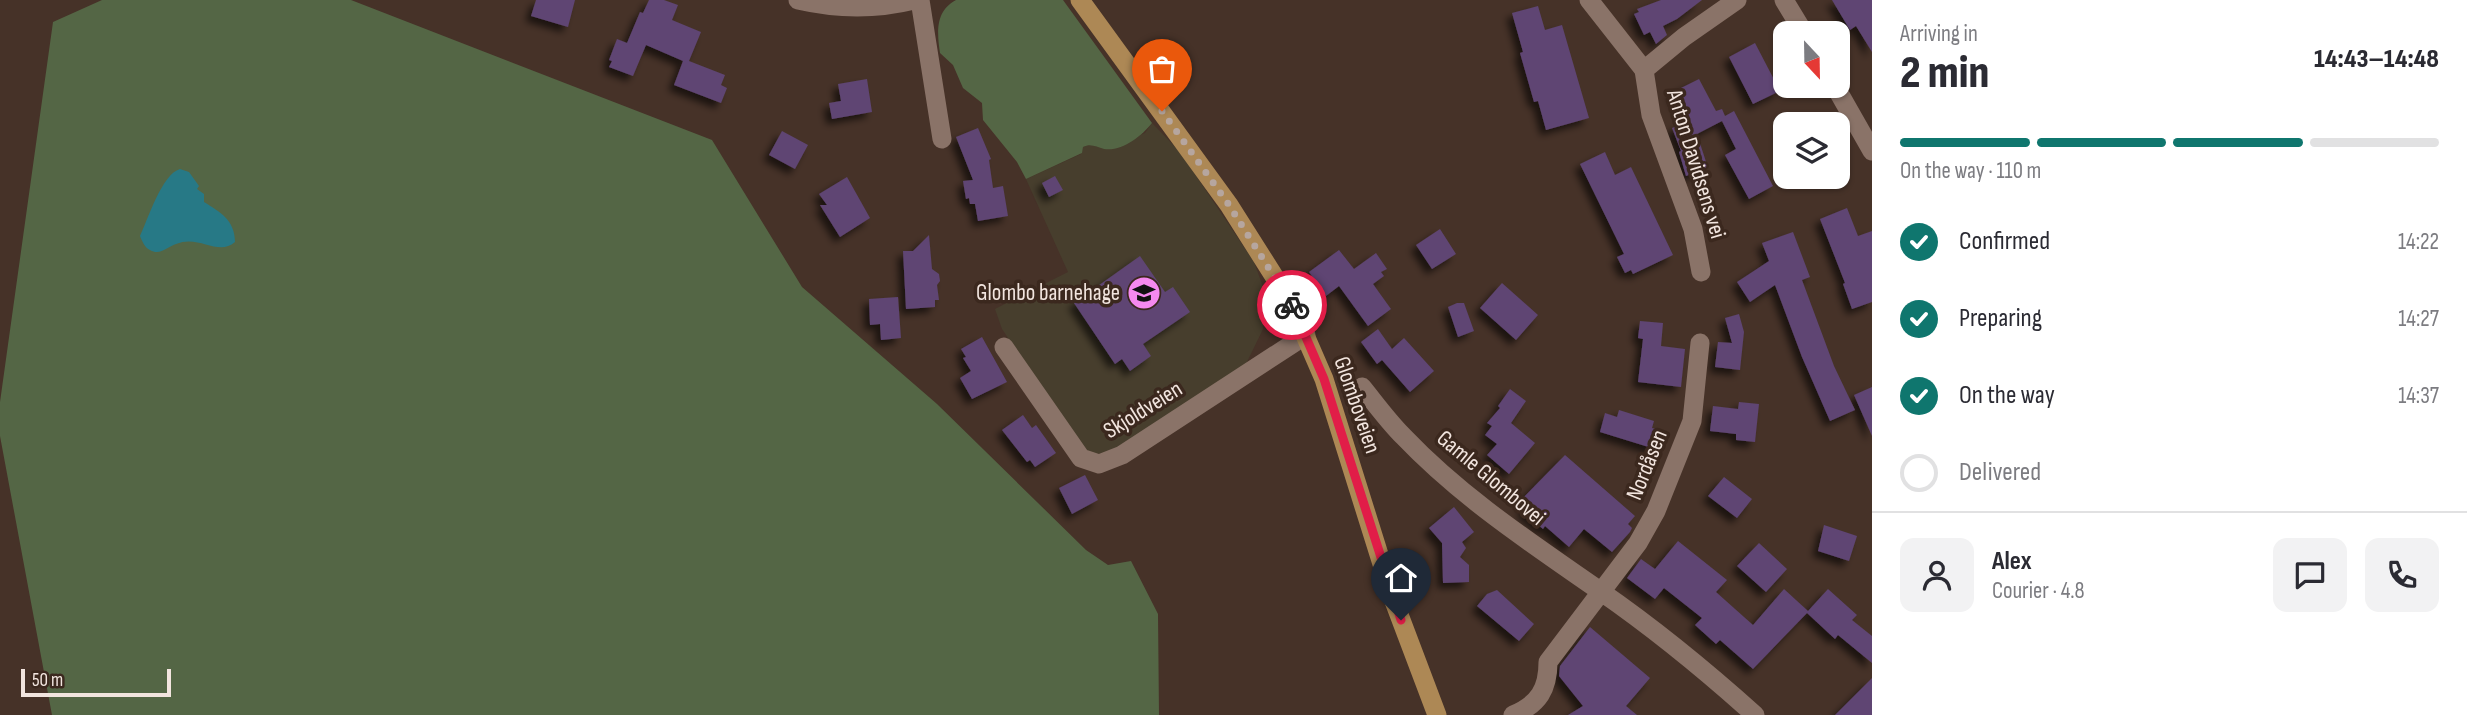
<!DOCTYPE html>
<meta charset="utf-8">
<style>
:root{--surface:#fff;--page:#f2f2f3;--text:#2b2b33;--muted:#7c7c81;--line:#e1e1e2;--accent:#0f766e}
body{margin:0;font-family:"Sofia Sans Condensed",sans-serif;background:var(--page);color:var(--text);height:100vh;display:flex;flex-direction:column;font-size:26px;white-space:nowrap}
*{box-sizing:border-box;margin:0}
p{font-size:23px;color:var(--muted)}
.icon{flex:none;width:38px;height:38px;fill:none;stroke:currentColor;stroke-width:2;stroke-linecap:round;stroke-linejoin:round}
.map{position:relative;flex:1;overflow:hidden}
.details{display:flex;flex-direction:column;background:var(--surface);width:595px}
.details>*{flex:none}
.needle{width:46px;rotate:158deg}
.controls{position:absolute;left:1773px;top:21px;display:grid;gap:14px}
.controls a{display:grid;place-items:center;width:77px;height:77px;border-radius:14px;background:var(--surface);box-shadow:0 2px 5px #0004;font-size:35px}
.scale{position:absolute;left:21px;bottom:18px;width:150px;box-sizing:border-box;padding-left:7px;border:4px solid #f2e5df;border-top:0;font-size:19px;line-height:24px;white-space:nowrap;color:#f2e5df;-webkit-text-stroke:5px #3b281e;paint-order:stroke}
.pin{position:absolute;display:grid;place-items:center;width:60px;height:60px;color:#fff;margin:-72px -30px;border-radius:50% 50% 50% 0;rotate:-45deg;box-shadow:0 0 7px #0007}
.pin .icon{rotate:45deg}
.courier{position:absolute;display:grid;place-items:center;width:70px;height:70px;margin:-35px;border:5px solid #e11d48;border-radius:50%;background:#fff;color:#222;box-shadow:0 2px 9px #0007}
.overview em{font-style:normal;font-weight:800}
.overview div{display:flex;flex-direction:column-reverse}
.overview{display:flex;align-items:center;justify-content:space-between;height:119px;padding:0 28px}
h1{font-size:46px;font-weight:800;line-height:52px}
.bar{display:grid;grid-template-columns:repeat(4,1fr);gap:10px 7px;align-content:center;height:84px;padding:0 28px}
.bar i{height:9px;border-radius:5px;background:var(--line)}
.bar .selected{background:var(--accent)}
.bar p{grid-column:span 4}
.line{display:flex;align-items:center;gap:18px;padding:0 28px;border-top:2px solid var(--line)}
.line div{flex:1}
.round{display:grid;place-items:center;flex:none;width:74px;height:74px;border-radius:14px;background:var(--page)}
ol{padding:0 28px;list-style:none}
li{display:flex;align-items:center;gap:21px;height:77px}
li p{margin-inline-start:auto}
li .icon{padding:7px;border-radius:50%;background:var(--accent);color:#fff;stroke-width:4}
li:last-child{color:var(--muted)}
li i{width:38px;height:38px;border:4px solid var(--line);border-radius:50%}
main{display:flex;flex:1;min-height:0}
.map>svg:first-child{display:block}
.education{fill:#473e2d}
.green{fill:#546645}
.water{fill:#277986}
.building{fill:#5e4573;filter:url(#shadow)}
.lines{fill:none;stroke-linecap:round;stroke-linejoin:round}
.minor{stroke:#8a7368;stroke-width:19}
.primary{stroke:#ad8855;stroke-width:19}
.done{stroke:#b6a69f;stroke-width:7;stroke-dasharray:0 12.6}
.route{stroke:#e11d48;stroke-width:9}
.labels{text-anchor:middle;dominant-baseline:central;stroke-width:7;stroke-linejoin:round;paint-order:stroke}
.street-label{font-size:23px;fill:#f2e5df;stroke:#3b281e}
.poi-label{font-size:23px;fill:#f2e5df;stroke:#3b281e;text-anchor:end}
</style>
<main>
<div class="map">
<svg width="1872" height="715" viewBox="0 0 1872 715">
<defs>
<filter id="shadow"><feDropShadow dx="-5.5" dy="5.5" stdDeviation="3.5" flood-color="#0009"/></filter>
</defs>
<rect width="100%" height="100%" fill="#463228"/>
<path class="education" d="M 1152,123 L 1180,152 L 1254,262 L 1262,284 L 1263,329 L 1245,366 L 1131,442 L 1106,453 L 1093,454 L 1084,451 L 1002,329 L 995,309 L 1068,272 L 1026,179 L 1081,154 L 1083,147 L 1089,144 L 1104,149 L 1145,133 Z"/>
<path class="green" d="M 102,0 L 351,0 L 712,140 L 802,287 L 937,404 L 1086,550 L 1108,565 L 1131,561 L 1158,614 L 1159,715 L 52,715 L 0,436 L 0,402 L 53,22 Z
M 956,0 L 1063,0 L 1152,123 C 1142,136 1121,152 1104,149 C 1096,147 1091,143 1083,147 L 1082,153 L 1026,179 L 1017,162 L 983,120 L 982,103 L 963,88 L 953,65 L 940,53 C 937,33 935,11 956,0 Z"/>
<path class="water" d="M 180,169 L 189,172 L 199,186 L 197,189 L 204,194 L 204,202 C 220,212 235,220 235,242 C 218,257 199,234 176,244 C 167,247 160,256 150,250 C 145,248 142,241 140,236 C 148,219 162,174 180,169 Z"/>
<path class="building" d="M 536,0 L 575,0 L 568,27 L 531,16 Z
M 649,0 L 664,0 L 678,5 L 672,20 L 701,32 L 689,61 L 725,75 L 721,85 L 727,88 L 721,103 L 674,85 L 683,61 L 646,45 L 633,76 L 609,67 L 612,61 L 609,60 L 617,39 L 627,43 L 640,12 L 643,13 Z
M 1661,0 L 1702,0 L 1677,19 L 1663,26 L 1667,35 L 1656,44 L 1650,32 L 1644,35 L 1634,14 L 1639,12 L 1637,9 Z
M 1832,0 L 1872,0 L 1872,52 L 1856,26 L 1850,30 Z
M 1538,6 L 1545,30 L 1562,25 L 1589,118 L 1546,130 L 1538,101 L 1534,102 L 1520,53 L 1523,52 L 1512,13 Z
M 1755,43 L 1780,91 L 1753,104 L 1729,57 Z
M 867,79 L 872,112 L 832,119 L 829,103 L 841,101 L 838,84 Z
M 1699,79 L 1716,111 L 1722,109 L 1725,116 L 1734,111 L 1773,186 L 1749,199 L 1725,155 L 1736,149 L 1722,121 L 1697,134 L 1708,168 L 1686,176 L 1679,152 L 1681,151 L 1672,128 L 1688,122 L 1673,92 Z
M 978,128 L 991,159 L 989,160 L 993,188 L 1003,186 L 1008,216 L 978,221 L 975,204 L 970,204 L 969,198 L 966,199 L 963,181 L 973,180 L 956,137 Z
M 782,131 L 808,145 L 795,169 L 769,155 Z
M 1605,152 L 1615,175 L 1631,167 L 1673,255 L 1633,274 L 1631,270 L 1625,273 L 1617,257 L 1624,254 L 1580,164 Z
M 1055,176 L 1063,190 L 1049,197 L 1042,183 Z
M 847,177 L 870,218 L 840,237 L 820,205 L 827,205 L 819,194 Z
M 1847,208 L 1858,236 L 1872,231 L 1872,302 L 1852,309 L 1843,284 L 1845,283 L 1820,219 Z
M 1440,229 L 1456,254 L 1432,269 L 1416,245 Z
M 1793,232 L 1810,277 L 1802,280 L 1834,366 L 1855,410 L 1830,421 L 1802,357 L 1775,285 L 1750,302 L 1737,282 L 1769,261 L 1762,243 Z
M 929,235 L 932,269 L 939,274 L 940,281 L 937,285 L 939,300 L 935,300 L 935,307 L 906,309 L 903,251 L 913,251 Z
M 1339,250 L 1354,269 L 1376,253 L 1387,269 L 1381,272 L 1384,276 L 1373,284 L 1391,309 L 1368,326 L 1339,286 L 1326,296 L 1309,272 Z
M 1140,256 L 1165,292 L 1173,287 L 1190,312 L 1143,344 L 1151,356 L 1130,371 L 1122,359 L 1115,364 L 1074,303 Z
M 1502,283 L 1538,315 L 1516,340 L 1480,308 Z
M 898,297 L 901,338 L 881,340 L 880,324 L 870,325 L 869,299 Z
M 1457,303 L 1464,303 L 1474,331 L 1458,337 L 1448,307 Z
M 1739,314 L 1744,332 L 1740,370 L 1715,367 L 1718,342 L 1732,343 L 1725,318 Z
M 1640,321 L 1663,323 L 1661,346 L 1685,349 L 1681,387 L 1638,382 L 1643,339 L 1638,338 Z
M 1378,329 L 1392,349 L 1404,338 L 1434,371 L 1410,392 L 1382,360 L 1377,364 L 1361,342 Z
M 982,337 L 1007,382 L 972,399 L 960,378 L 971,371 L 963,358 L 966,357 L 961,349 Z
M 1872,387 L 1872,436 L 1854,395 Z
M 1510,389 L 1526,401 L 1511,423 L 1535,443 L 1509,474 L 1487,455 L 1497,444 L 1485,435 L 1492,426 L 1487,423 L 1500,408 L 1498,406 Z
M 1739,402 L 1759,404 L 1755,442 L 1736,440 L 1736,434 L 1710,431 L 1713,406 L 1738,409 Z
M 1619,410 L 1654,421 L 1652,428 L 1660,430 L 1655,449 L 1600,432 L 1605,413 L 1617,417 Z
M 1023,415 L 1032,428 L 1036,425 L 1056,453 L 1035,467 L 1030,460 L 1027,462 L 1002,430 Z
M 1565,455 L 1635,516 L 1628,524 L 1632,528 L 1630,532 L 1612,552 L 1584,529 L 1569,547 L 1545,526 L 1543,529 L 1523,512 L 1526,508 L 1520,501 Z
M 1085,475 L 1098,500 L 1072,514 L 1059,488 Z
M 1724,477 L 1752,499 L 1737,518 L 1708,496 Z
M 1454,507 L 1474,532 L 1462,542 L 1466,548 L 1460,557 L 1469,565 L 1469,582 L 1443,583 L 1442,543 L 1429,528 Z
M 1824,525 L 1857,536 L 1849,561 L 1818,551 Z
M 1678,541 L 1727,580 L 1716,592 L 1753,625 L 1784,589 L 1808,611 L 1828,589 L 1857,615 L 1852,620 L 1872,636 L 1872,663 L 1838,635 L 1835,639 L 1807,613 L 1753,669 L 1720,640 L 1716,644 L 1695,625 L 1702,618 L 1664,588 L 1655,599 L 1627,578 L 1641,559 L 1655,569 Z
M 1759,543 L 1787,569 L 1766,592 L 1737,566 Z
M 1497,590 L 1534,624 L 1519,641 L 1477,606 L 1487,594 Z
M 1590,627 L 1650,678 L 1626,706 L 1637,715 L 1568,715 L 1583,706 L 1559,676 L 1560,666 Z
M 1872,678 L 1872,715 L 1835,715 Z"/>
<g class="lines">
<path class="minor" d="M 798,0 C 837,9 874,10 914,0
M 920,0 L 942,139
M 1589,0 L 1644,70
M 1784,0 L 1804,33
M 1835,86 L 1872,151
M 1701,272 L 1693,229 L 1651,115 L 1644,70 L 1684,37 L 1737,0
M 1004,347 L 1081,458 L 1099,464 L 1122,455 L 1306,335
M 1362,387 C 1375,403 1388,421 1403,436 C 1461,497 1531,543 1600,591 C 1655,629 1706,671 1755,715
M 1513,715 C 1539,704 1548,689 1548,662 L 1638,543 L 1656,511 L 1692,421 L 1700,343"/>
<path class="primary" d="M 1080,0 L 1229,205 L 1291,303 L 1324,379 L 1392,596 L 1437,715"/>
</g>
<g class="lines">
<path class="done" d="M 1162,111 L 1229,205 L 1292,305"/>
<path class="route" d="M 1292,305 L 1324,379 L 1401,620"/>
</g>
<defs>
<symbol id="school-disc" viewBox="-11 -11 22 22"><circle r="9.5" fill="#f589ef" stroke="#3b281e"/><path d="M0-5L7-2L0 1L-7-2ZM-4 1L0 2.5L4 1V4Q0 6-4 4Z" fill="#111"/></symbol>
</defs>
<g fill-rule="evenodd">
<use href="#school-disc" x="1125" y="274" width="38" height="38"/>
</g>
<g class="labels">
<g class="street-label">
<text transform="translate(1696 164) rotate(73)">Anton Davidsens vei</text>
<text transform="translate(1357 405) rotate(71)">Glomboveien</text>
<text transform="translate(1143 410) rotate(-32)">Skjoldveien</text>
<text transform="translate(1647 465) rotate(-68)">Nordåsen</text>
<text transform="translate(1491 478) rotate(40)">Gamle Glombovei</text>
</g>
<g class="poi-label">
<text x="1120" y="293">Glombo barnehage</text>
</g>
</g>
</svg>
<div class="controls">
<a><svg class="needle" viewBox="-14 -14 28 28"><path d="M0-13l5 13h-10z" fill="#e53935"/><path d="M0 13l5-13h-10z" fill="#7c7c81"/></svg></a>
<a><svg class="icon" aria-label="layers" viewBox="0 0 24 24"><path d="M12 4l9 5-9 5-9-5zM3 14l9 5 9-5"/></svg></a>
</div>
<div class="scale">50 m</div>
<div class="pin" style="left:1162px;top:111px;background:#ea580c"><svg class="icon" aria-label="bag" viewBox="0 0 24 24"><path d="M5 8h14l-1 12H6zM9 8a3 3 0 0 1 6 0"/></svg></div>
<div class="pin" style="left:1401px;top:620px;background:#1f2937"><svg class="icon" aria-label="home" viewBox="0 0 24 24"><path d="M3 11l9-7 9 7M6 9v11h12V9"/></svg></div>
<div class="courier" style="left:1292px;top:305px"><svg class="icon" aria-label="bike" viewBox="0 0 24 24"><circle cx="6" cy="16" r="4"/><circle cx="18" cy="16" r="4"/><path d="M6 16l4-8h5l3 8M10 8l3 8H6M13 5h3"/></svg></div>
</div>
<section class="details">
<div class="overview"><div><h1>2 min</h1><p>Arriving in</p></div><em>14:43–14:48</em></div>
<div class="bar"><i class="selected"></i><i class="selected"></i><i class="selected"></i><i></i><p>On the way · 110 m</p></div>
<ol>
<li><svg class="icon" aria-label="check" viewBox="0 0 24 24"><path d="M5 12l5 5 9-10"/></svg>Confirmed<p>14:22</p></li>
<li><svg class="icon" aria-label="check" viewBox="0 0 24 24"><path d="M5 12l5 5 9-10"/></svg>Preparing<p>14:27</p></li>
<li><svg class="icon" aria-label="check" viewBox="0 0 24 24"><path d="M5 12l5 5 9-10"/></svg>On the way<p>14:37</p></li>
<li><i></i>Delivered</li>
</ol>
<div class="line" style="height:126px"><a class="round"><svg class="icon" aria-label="person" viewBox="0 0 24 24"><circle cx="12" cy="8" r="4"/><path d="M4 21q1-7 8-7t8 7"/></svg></a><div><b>Alex</b><p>Courier · 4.8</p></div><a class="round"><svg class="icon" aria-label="chat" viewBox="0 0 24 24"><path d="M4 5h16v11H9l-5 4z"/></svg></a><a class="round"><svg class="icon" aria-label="phone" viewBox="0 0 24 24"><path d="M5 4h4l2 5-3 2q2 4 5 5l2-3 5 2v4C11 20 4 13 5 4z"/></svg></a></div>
</section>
</main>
